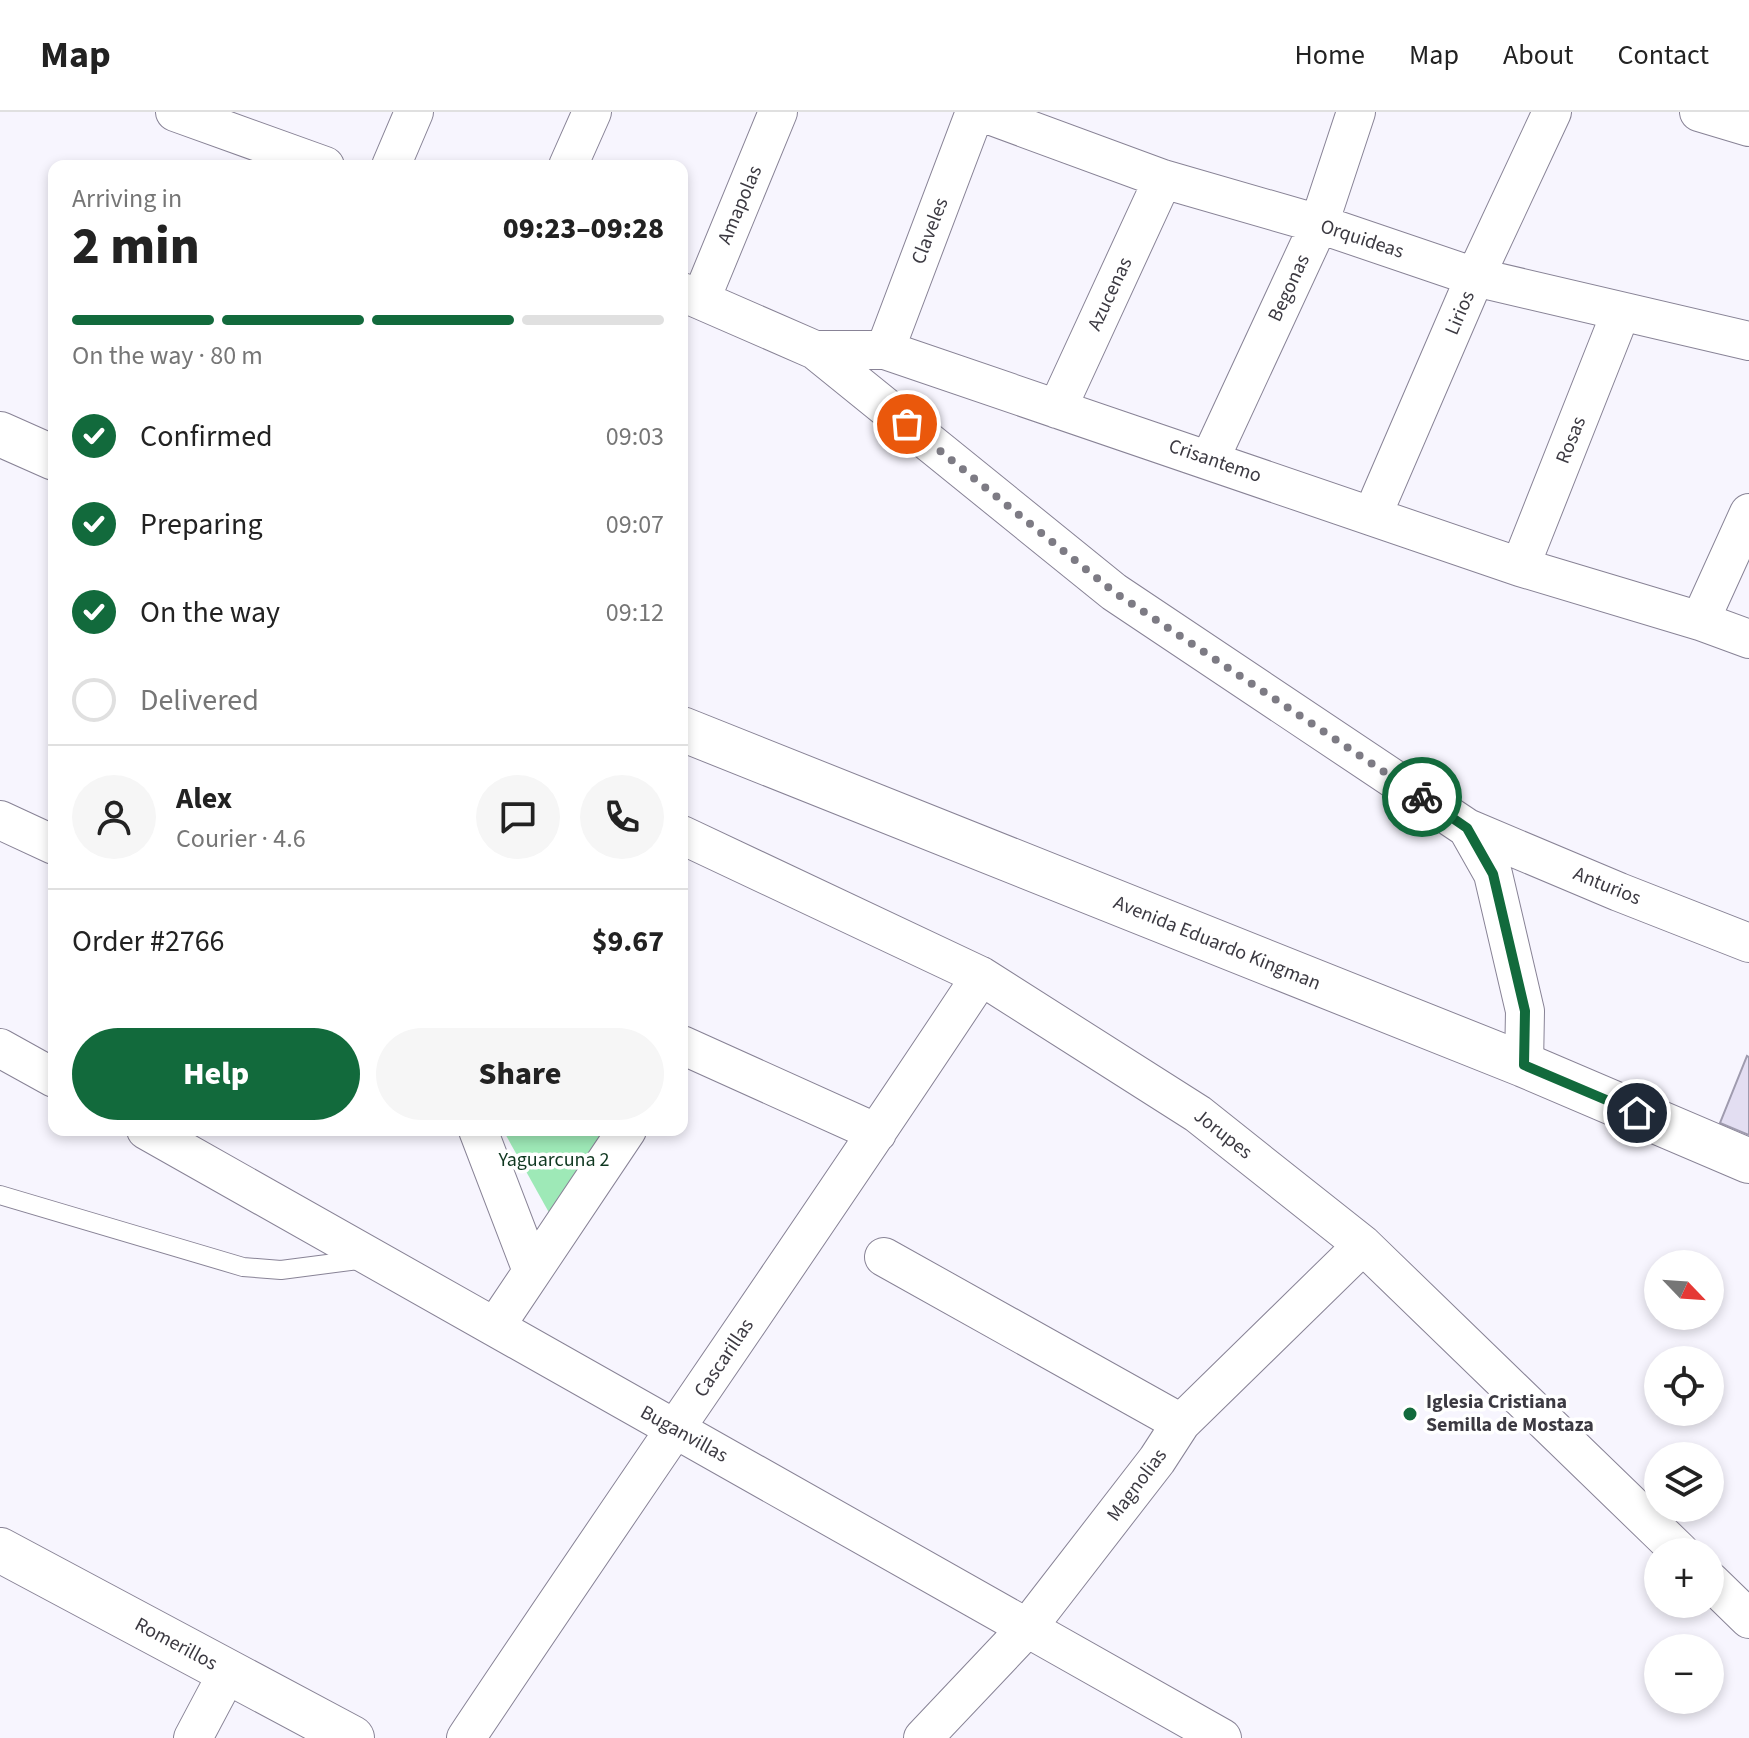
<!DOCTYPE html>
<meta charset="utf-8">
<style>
:root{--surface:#fff;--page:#f6f6f6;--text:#222;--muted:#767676;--line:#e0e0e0;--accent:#126a3c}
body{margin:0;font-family:"Source Sans 3",sans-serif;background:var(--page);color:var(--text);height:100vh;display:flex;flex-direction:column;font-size:30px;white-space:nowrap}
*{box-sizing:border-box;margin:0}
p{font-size:26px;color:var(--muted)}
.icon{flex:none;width:44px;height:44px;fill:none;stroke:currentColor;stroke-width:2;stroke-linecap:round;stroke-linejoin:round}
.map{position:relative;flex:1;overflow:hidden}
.details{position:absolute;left:48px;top:48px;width:640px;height:976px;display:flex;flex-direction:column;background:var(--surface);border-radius:16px;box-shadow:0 4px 12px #0003}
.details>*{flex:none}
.needle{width:52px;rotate:115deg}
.controls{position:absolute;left:1644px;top:1138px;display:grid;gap:16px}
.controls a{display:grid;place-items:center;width:80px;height:80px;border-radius:50%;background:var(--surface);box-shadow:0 4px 12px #0003;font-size:40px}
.pin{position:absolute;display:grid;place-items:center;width:68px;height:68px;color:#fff;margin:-34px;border:4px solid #fff;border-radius:50%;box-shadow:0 2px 8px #0007}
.courier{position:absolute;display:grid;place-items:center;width:80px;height:80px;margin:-40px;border:6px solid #126a3c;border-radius:50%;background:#fff;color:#222;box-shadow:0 2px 10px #0007}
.headline em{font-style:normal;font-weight:800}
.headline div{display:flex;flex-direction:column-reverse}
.headline{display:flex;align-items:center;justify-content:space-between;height:136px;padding:0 24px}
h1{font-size:52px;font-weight:800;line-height:60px}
.bar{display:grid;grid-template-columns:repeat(4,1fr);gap:12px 8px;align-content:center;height:96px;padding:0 24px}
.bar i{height:10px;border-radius:6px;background:var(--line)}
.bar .selected{background:var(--accent)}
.bar p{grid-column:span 4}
.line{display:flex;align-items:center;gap:20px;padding:0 24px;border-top:2px solid var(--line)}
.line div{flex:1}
.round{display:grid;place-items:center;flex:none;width:84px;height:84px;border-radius:42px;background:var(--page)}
ol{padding:0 24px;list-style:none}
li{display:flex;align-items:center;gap:24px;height:88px}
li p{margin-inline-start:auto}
li .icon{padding:8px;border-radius:50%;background:var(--accent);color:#fff;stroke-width:4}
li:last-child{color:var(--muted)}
li i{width:44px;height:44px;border:4px solid var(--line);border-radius:50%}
.primary-button{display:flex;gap:16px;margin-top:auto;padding:16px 24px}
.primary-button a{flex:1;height:92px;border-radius:48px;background:var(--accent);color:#fff;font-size:32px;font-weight:800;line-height:92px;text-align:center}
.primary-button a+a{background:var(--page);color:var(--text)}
header{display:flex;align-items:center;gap:48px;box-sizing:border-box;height:112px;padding:0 40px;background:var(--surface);border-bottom:2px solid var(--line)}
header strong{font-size:38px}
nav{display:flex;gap:44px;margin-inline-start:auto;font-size:28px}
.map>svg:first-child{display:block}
.green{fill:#9ee9b7}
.building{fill:#e3def2;stroke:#9f9bae;stroke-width:2}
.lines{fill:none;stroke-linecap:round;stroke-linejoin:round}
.lane-casing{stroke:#888396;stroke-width:20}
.street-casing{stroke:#888396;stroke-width:40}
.secondary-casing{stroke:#888396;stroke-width:46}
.lane{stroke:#fff;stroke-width:18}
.street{stroke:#fff;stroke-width:38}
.secondary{stroke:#fff;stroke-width:44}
.done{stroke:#7d7b84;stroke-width:8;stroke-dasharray:0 14.4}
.route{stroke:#126a3c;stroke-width:10}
.poi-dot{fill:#126a3c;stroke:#fff;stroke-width:3}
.labels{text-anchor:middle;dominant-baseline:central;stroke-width:7;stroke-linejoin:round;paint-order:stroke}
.street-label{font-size:20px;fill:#3c3a42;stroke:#fff}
.park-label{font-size:20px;fill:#0e371f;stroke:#fff}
.poi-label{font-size:20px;font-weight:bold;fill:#3c3a42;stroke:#fff;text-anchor:start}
</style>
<header>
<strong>Map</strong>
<nav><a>Home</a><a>Map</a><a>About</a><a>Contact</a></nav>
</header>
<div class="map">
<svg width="1749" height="1626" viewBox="0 0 1749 1626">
<rect width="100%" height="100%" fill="#f7f5fe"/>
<path class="green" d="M 503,1018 L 611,1018 L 552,1106 Z"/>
<path class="building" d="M 1747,944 L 1749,945 L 1749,1023 L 1720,1011 Z"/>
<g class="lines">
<defs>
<path id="lane" d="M 0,1083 L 243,1155 L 281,1158 L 366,1147"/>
<path id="street" d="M 175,0 L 325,54
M 981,0 L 1163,67 L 1319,112 L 1475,165 L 1749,229
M 1699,0 L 1749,15
M 391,54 L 414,0
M 568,54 L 592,0
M 682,180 L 815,238 L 885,238 L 1520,455 L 1700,509 L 1749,527
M 701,187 L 778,0
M 815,238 L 1114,480 L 1467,716 L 1493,762 L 1525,899 L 1524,953
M 885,238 L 975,0
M 1057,297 L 1163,67
M 1210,347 L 1319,112 L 1356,0
M 1372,404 L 1475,165 L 1552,0
M 1520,455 L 1621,200
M 1700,509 L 1749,401
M 0,708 L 54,733
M 1467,716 L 1619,780 L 1749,831
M 682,723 L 981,864 L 1198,1002 L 1363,1133 L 1680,1440
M 682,933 L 877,1021
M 0,936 L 54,966
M 146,1018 L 1222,1626
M 478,1018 L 532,1159
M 884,1145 L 1181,1311
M 495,1215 L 627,1018
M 1710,1469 L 1749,1507
M 193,1626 L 228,1560
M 466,1626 C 636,1371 812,1120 981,864
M 923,1626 L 1027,1516 L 1157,1348 L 1181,1311 L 1363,1133"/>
<path id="secondary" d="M 0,322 L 54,346
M 682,617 L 1524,953 L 1749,1049
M 0,1438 L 352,1626"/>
</defs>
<use href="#lane" class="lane-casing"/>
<use href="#street" class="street-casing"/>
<use href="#secondary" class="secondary-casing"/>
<use href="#lane" class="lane"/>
<use href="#street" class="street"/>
<use href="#secondary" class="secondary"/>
</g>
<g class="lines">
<path class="done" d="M 907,312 L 1114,480 L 1422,685"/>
<path class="route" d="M 1422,685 L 1467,716 L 1493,762 L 1525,899 L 1524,953 L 1637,1001"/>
</g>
<circle class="poi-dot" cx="1410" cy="1302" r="8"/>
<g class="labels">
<g class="street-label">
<text transform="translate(740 93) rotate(-67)">Amapolas</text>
<text transform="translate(930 119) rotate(-69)">Claveles</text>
<text transform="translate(1362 127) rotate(18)">Orquideas</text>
<text transform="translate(1289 176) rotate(-65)">Begonas</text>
<text transform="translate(1110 182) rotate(-65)">Azucenas</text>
<text transform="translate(1460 201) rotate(-67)">Lirios</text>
<text transform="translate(1571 328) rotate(-68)">Rosas</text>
<text transform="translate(1215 349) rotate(19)">Crisantemo</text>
<text transform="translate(1607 774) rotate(22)">Anturios</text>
<text transform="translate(1217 831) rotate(22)">Avenida Eduardo Kingman</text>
<text transform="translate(1223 1022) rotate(38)">Jorupes</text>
<text transform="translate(724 1246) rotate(-56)">Cascarillas</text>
<text transform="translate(684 1322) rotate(29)">Buganvillas</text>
<text transform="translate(1137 1373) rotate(-53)">Magnolias</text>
<text transform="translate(176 1532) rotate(28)">Romerillos</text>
</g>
<g class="park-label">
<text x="554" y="1048">Yaguarcuna 2</text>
</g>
<g class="poi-label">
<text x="1426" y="1290">Iglesia Cristiana<tspan x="1426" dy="23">Semilla de Mostaza</tspan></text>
</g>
</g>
</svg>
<div class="controls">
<a><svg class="needle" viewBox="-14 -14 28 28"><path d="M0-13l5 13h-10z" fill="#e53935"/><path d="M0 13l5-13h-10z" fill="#767676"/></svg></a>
<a><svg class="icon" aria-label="locate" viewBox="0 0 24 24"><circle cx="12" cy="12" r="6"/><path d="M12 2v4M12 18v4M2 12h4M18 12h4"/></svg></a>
<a><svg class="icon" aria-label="layers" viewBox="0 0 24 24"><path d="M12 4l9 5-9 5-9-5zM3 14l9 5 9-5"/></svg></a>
<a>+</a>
<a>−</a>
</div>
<div class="pin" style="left:907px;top:312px;background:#ea580c"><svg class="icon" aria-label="bag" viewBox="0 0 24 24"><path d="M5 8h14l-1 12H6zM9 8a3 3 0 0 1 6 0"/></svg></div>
<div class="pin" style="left:1637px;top:1001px;background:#1f2937"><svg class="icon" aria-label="home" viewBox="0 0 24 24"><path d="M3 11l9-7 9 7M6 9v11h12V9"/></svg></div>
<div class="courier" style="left:1422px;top:685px"><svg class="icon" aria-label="bike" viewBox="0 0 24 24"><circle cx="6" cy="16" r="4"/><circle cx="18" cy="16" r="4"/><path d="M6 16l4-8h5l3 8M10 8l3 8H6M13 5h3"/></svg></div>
<section class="details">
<div class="headline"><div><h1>2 min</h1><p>Arriving in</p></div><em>09:23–09:28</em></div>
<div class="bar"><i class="selected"></i><i class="selected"></i><i class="selected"></i><i></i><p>On the way · 80 m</p></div>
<ol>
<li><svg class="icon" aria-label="check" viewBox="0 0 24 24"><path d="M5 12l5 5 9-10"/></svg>Confirmed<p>09:03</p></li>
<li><svg class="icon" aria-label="check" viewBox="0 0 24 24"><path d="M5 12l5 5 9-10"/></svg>Preparing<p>09:07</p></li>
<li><svg class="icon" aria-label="check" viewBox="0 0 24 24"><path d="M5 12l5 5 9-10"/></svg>On the way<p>09:12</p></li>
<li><i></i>Delivered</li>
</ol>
<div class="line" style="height:144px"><a class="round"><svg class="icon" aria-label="person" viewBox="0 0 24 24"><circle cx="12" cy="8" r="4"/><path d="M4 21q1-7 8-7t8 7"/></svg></a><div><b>Alex</b><p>Courier · 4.6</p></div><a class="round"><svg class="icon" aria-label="chat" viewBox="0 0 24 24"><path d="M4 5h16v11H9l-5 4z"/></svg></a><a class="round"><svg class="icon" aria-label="phone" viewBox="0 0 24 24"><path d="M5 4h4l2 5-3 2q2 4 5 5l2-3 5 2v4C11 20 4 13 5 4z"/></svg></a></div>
<div class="line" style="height:104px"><div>Order #2766</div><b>$9.67</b></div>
<div class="primary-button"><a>Help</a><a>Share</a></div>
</section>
</div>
